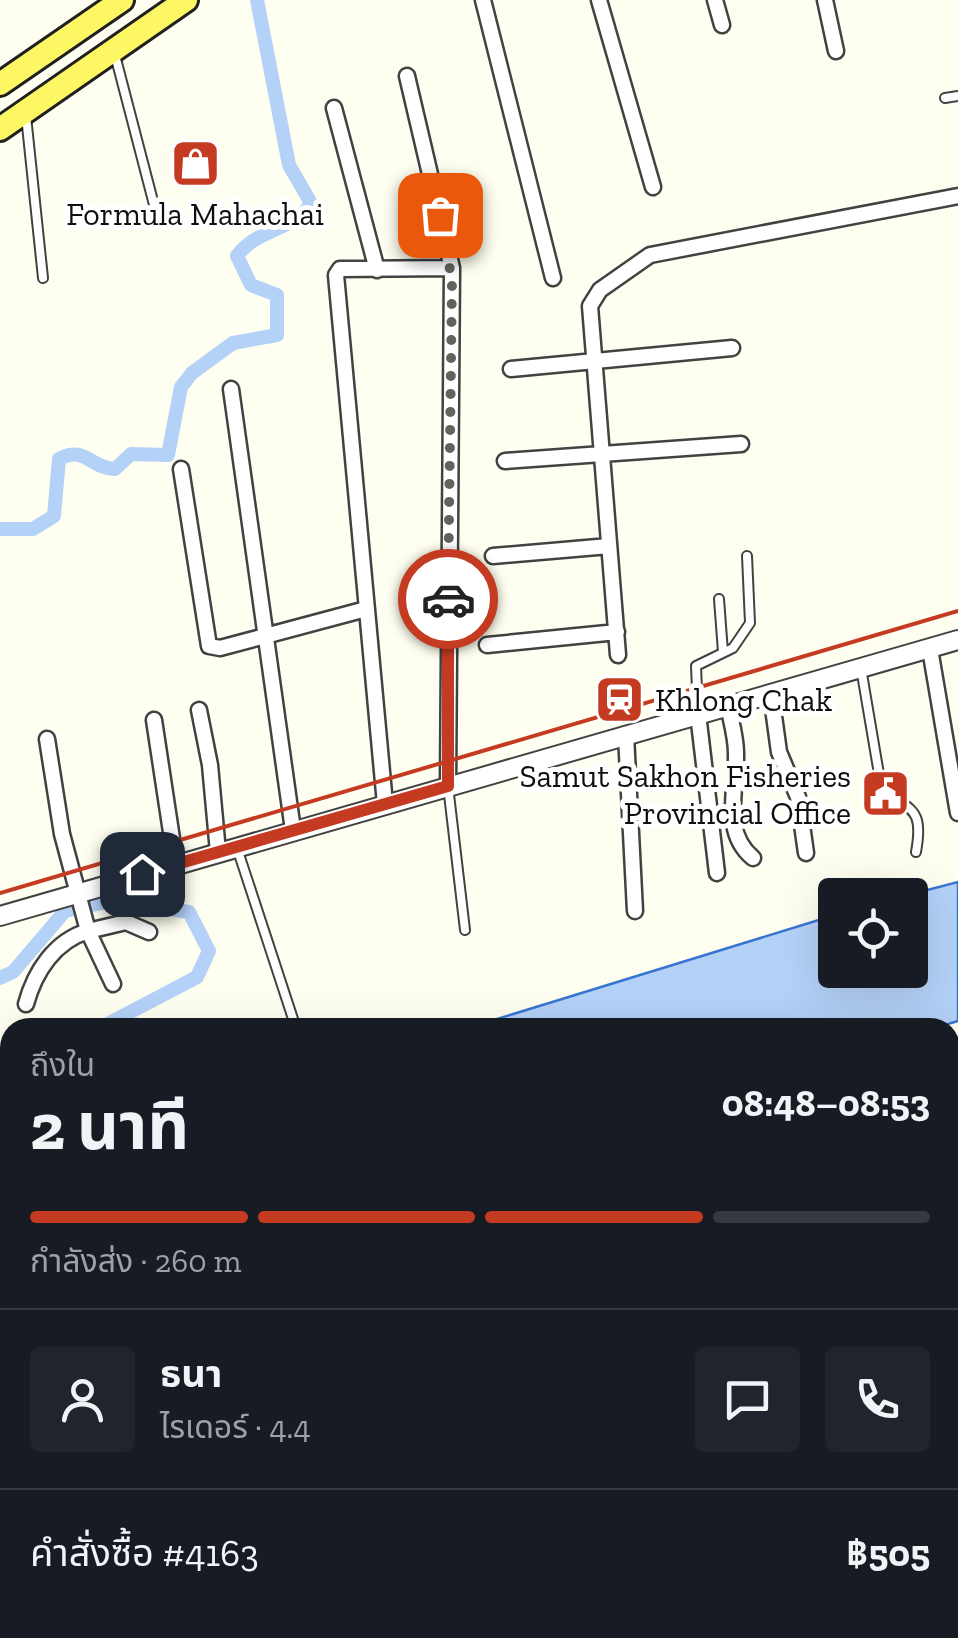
<!DOCTYPE html>
<html lang="th">
<meta charset="utf-8">
<style>
:root{--surface:#171b24;--page:#20242c;--text:#f1f3f6;--muted:#9ea1a6;--line:#363941;--accent:#c53b21}
body{margin:0;font-family:"Zilla Slab","Noto Sans Thai",serif;background:var(--page);color:var(--text);height:100vh;display:flex;flex-direction:column;font-size:38px;white-space:nowrap}
*{box-sizing:border-box;margin:0}
p{font-size:32px;color:var(--muted)}
.icon{flex:none;width:55px;height:55px;fill:none;stroke:currentColor;stroke-width:2;stroke-linecap:round;stroke-linejoin:round}
.map{position:relative;flex:1;overflow:hidden}
.panel{position:absolute;left:0px;top:1018px;width:960px;height:622px;display:flex;flex-direction:column;background:var(--surface);border-radius:30px 30px 0 0;box-shadow:0 10px 40px #0002}
.panel>*{flex:none}
.fabs{position:absolute;left:818px;top:878px;display:grid;gap:20px}
.fabs a{display:grid;place-items:center;width:110px;height:110px;border-radius:10px;background:var(--surface);box-shadow:0 10px 40px #0002;font-size:50px}
.pin{position:absolute;display:grid;place-items:center;width:85px;height:85px;color:#fff;margin:-42px;border-radius:20px;box-shadow:0 5px 15px #0006}
.courier{position:absolute;display:grid;place-items:center;width:100px;height:100px;margin:-50px;border:8px solid #c53b21;border-radius:50%;background:#fff;color:#222;box-shadow:0 2px 12px #0007}
.summary em{font-style:normal;font-weight:700}
.summary div{display:flex;flex-direction:column-reverse}
.summary{display:flex;align-items:center;justify-content:space-between;height:170px;padding:0 30px}
h1{font-size:65px;font-weight:700;line-height:75px}
.bar{display:grid;grid-template-columns:repeat(4,1fr);gap:15px 10px;align-content:center;height:120px;padding:0 30px}
.bar i{height:12px;border-radius:8px;background:var(--line)}
.bar .active{background:var(--accent)}
.bar p{grid-column:span 4}
.line{display:flex;align-items:center;gap:25px;padding:0 30px;border-top:2px solid var(--line)}
.line div{flex:1}
.round{display:grid;place-items:center;flex:none;width:105px;height:105px;border-radius:10px;background:var(--page)}
.map>svg:first-child{display:block}
.water{fill:#b4d1f8;stroke:#3875d2;stroke-width:2.5}
.lines{fill:none;stroke-linecap:round;stroke-linejoin:round}
.canal{stroke:#b4d1f8;stroke-width:14}
.building{fill:#58534b;filter:url(#shadow)}
.service-casing{stroke:#424242;stroke-width:12}
.minor-casing{stroke:#424242;stroke-width:19}
.tertiary-casing{stroke:#424242;stroke-width:22}
.primary-casing{stroke:#202020;stroke-width:28}
.service{stroke:#fff;stroke-width:8}
.minor{stroke:#fff;stroke-width:14}
.tertiary{stroke:#fff;stroke-width:18}
.primary{stroke:#fdf763;stroke-width:22}
.rail{stroke:#c53b21;stroke-width:4}
.done{stroke:#63635e;stroke-width:10;stroke-dasharray:0 18}
.route{stroke:#c53b21;stroke-width:12}
.labels{text-anchor:middle;dominant-baseline:central;stroke-width:10;stroke-linejoin:round;paint-order:stroke}
.poi-label{font-size:32px;fill:#0f0f0f;stroke:#fff}
</style>
<div class="map">
<svg width="958" height="1638" viewBox="0 0 958 1638">
<defs>
<filter id="shadow"><feDropShadow dx="5" dy="5" stdDeviation="0" flood-color="#0004"/></filter>
</defs>
<rect width="100%" height="100%" fill="#fffff1"/>
<path class="water" d="M 958,882 L 958,1021 L 935,1028 L 471,1027 L 835,915 L 835,970 L 910,970 L 908,895 Z
M 10,1172 L 10,1304 L 0,1308 L 0,1177 Z"/>
<g class="lines">
<path class="canal" d="M 0,529 L 33,529 L 54,516 L 59,459 C 85,445 90,468 115,469 L 131,454 L 168,455 L 181,387 L 192,373 L 233,343 L 277,335 L 277,295 L 251,285 L 237,256 C 255,229 296,230 311,203 L 289,165 L 257,0
M 0,978 L 13,972 L 65,911 L 115,900 L 189,912 L 209,951 L 197,977 L 100,1028"/>
</g>
<path class="building" d="M 628,685 L 633,701 L 608,708 L 603,692 Z"/>
<g class="lines">
<defs>
<path id="service" d="M 115,55 L 159,224
M 945,98 L 958,96
M 26,116 L 43,278
M 719,599 L 723,652
M 861,668 L 880,780 C 901,815 926,797 916,852
M 698,714 L 696,666 L 733,648 L 750,623 L 747,556
M 448,786 L 465,930
M 238,851 L 296,1028
M 958,1057 L 958,1091
M 6,1430 L 10,1444
M 252,1630 L 256,1638"/>
<path id="minor" d="M 483,0 L 553,278
M 599,0 L 653,187
M 715,0 L 722,25
M 825,0 L 836,51
M 407,76 L 452,268 L 448,786
M 334,108 L 377,270
M 511,369 L 732,348
M 231,389 L 293,830
M 505,461 L 741,444
M 181,469 L 209,646 L 220,648 L 366,609
M 493,556 L 609,546
M 487,645 L 617,632
M 930,649 L 958,813
M 618,655 L 590,306 L 600,290 L 650,255 L 958,196
M 771,694 L 779,752 L 798,797 L 806,853
M 728,706 C 731,721 736,737 736,753 C 737,789 721,832 753,858
M 199,710 L 210,765 L 218,852
M 698,714 L 717,873
M 154,720 L 176,865
M 626,735 L 635,911
M 385,804 L 336,275 L 340,269 L 452,268
M 113,984 L 88,931 L 126,922 L 149,932
M 26,1004 C 35,971 55,941 88,931 L 62,834 L 47,739
M 0,1607 L 10,1626
M 130,1630 L 134,1638
M 354,1630 L 355,1638
M 948,1630 L 958,1630
M 796,1638 L 799,1630
M 829,1638 L 830,1630
M 877,1638 L 878,1630
M 913,1638 L 913,1630"/>
<path id="tertiary" d="M 0,916 L 958,640
M 950,1261 L 958,1266
M 0,1527 L 10,1522"/>
<path id="primary" d="M 0,84 L 122,0
M 0,129 L 186,0"/>
</defs>
<use href="#service" class="service-casing"/>
<use href="#minor" class="minor-casing"/>
<use href="#tertiary" class="tertiary-casing"/>
<use href="#primary" class="primary-casing"/>
<use href="#service" class="service"/>
<use href="#minor" class="minor"/>
<use href="#tertiary" class="tertiary"/>
<use href="#primary" class="primary"/>
<path class="rail" d="M 0,893 L 958,611"/>
</g>
<g class="lines">
<path class="done" d="M 440,215 L 452,281 L 448,599"/>
<path class="route" d="M 142,874 L 448,786 L 448,599"/>
</g>
<defs>
<symbol id="shop-square" viewBox="-11 -11 22 22"><rect x="-9" y="-9" width="18" height="18" rx="4" fill="#c53b21" stroke="#fff"/><path d="M-5-2.5h2.3a2.7 3.5 0 0 1 5.4 0H5L5.5 6h-11ZM-1.5-2.5h3a1.5 2.3 0 0 0-3 0Z" fill="#fff"/></symbol>
<symbol id="station-square" viewBox="-11 -11 22 22"><rect x="-9" y="-9" width="18" height="18" rx="4" fill="#c53b21" stroke="#fff"/><path d="M-3-6H3Q5-6 5-4V2Q5 4 3 4L4.5 6H3L1.5 4h-3L-3 6H-4.5L-3 4Q-5 4-5 2V-4Q-5-6-3-6ZM-3.5-4v3h7v-3ZM-3.5 1v1.5H-2V1ZM2 1v1.5H3.5V1Z" fill="#fff"/></symbol>
<symbol id="civic-square" viewBox="-11 -11 22 22"><rect x="-9" y="-9" width="18" height="18" rx="4" fill="#c53b21" stroke="#fff"/><path d="M-.6-6.5H3V-4.5H.6V-3L4-1V1h2V6H-6V1h2V-1L-.6-3ZM-1.2 2.5V6h2.4V2.5Z" fill="#fff"/></symbol>
</defs>
<g fill-rule="evenodd">
<use href="#shop-square" x="168" y="136" width="55" height="55"/>
<use href="#station-square" x="592" y="672" width="55" height="55"/>
<use href="#civic-square" x="858" y="766" width="55" height="55"/>
</g>
<g class="labels">
<g class="poi-label">
<text x="195" y="214">Formula Mahachai</text>
<text x="655" y="700" text-anchor="start">Khlong Chak</text>
<text x="851" y="776" text-anchor="end">Samut Sakhon Fisheries<tspan x="851" dy="37">Provincial Office</tspan></text>
</g>
</g>
</svg>
<div class="fabs">
<a><svg class="icon" aria-label="locate" viewBox="0 0 24 24"><circle cx="12" cy="12" r="6"/><path d="M12 2v4M12 18v4M2 12h4M18 12h4"/></svg></a>
</div>
<div class="pin" style="left:440px;top:215px;background:#ea580c"><svg class="icon" aria-label="bag" viewBox="0 0 24 24"><path d="M5 8h14l-1 12H6zM9 8a3 3 0 0 1 6 0"/></svg></div>
<div class="pin" style="left:142px;top:874px;background:#1f2937"><svg class="icon" aria-label="home" viewBox="0 0 24 24"><path d="M3 11l9-7 9 7M6 9v11h12V9"/></svg></div>
<div class="courier" style="left:448px;top:599px"><svg class="icon" aria-label="car" viewBox="0 0 24 24"><path d="M5 17H2v-5l4-1 3-4h7l3 4 3 1v5h-3M9 17h6M6 11h13"/><circle cx="7" cy="17" r="2"/><circle cx="17" cy="17" r="2"/></svg></div>
<section class="panel">
<div class="summary"><div><h1>2 นาที</h1><p>ถึงใน</p></div><em>08:48–08:53</em></div>
<div class="bar"><i class="active"></i><i class="active"></i><i class="active"></i><i></i><p>กำลังส่ง · 260 m</p></div>
<div class="line" style="height:180px"><a class="round"><svg class="icon" aria-label="person" viewBox="0 0 24 24"><circle cx="12" cy="8" r="4"/><path d="M4 21q1-7 8-7t8 7"/></svg></a><div><b>ธนา</b><p>ไรเดอร์ · 4.4</p></div><a class="round"><svg class="icon" aria-label="chat" viewBox="0 0 24 24"><path d="M4 5h16v11H9l-5 4z"/></svg></a><a class="round"><svg class="icon" aria-label="phone" viewBox="0 0 24 24"><path d="M5 4h4l2 5-3 2q2 4 5 5l2-3 5 2v4C11 20 4 13 5 4z"/></svg></a></div>
<div class="line" style="height:130px"><div>คำสั่งซื้อ #4163</div><b>฿505</b></div>
</section>
</div>
